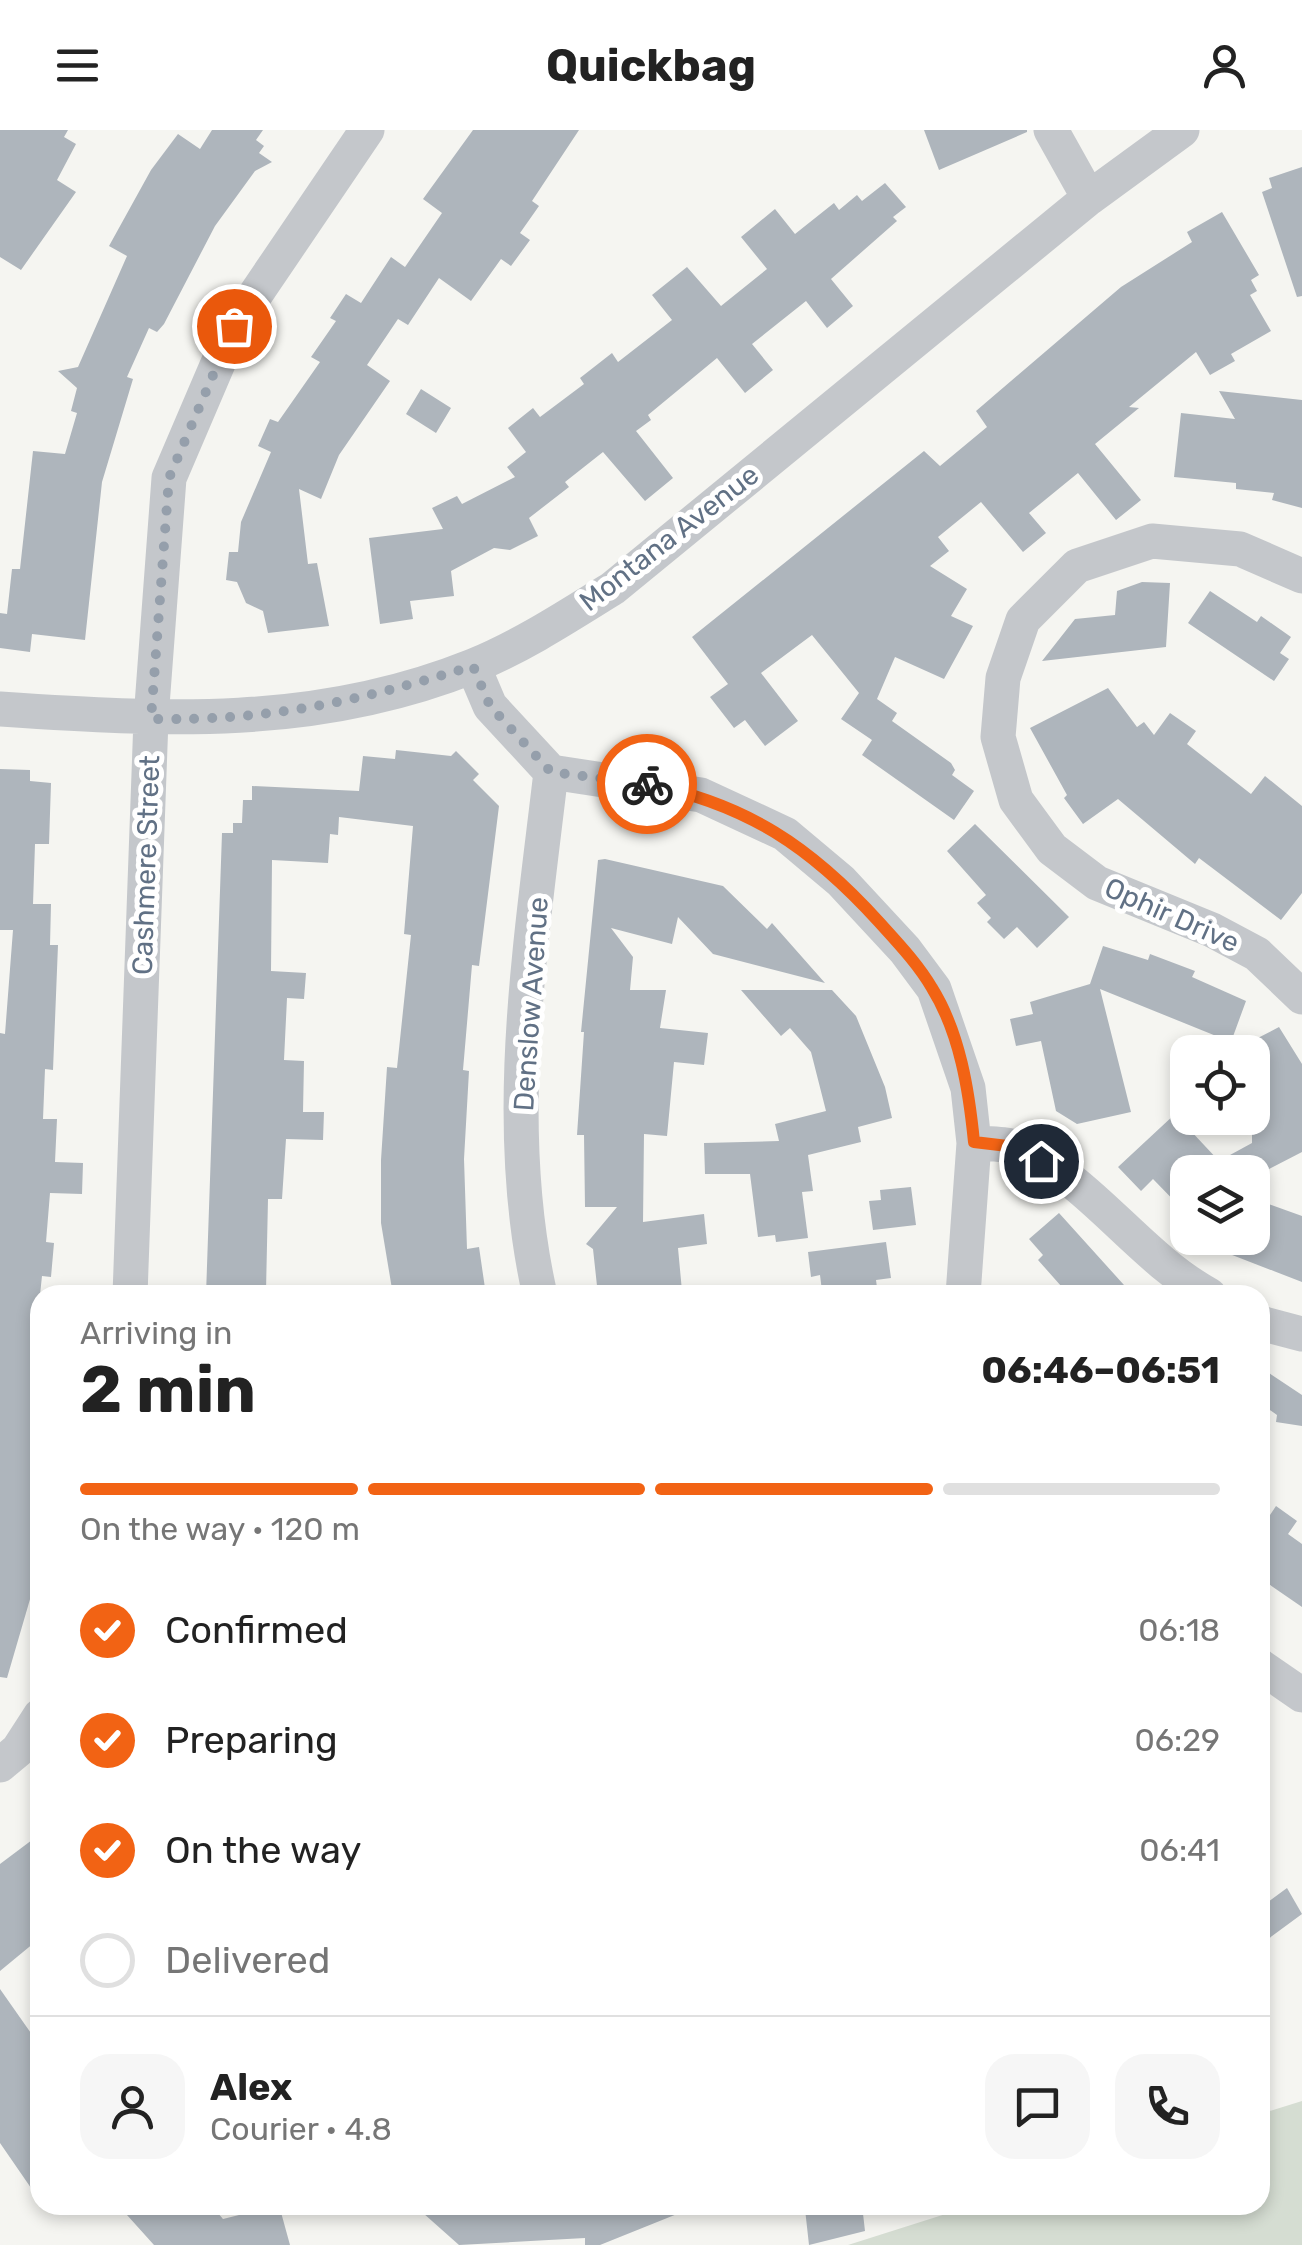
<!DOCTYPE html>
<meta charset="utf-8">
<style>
:root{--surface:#fff;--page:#f6f6f6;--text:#222;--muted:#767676;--line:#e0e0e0;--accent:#f26314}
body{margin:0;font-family:Rubik,sans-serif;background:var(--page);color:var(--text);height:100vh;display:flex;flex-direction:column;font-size:38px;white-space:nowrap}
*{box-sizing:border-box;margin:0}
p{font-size:32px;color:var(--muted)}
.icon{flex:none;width:55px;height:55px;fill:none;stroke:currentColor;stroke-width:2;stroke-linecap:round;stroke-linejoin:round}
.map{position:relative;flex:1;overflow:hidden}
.side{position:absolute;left:30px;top:1155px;width:1240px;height:930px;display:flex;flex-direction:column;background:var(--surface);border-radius:30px;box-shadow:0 5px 15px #0003}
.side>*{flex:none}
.fabs{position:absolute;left:1170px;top:905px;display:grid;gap:20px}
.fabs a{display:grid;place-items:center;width:100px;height:100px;border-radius:20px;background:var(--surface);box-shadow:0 5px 15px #0003;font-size:50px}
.pin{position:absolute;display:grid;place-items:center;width:85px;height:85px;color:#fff;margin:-42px;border:5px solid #fff;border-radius:50%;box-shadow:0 2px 10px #0007}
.courier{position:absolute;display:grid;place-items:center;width:100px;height:100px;margin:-50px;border:8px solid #f26314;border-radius:50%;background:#fff;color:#222;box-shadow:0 2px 12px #0007}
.summary em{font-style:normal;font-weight:700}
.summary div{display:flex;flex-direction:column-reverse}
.summary{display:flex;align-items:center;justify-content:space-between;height:170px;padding:0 50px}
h1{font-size:65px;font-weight:700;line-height:75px}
.bar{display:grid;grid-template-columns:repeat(4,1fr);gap:15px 10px;align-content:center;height:120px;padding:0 50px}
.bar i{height:12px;border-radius:8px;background:var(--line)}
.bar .selected{background:var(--accent)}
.bar p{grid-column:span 4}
.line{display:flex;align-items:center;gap:25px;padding:0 50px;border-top:2px solid var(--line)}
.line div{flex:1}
.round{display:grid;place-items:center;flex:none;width:105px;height:105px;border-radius:30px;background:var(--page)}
ol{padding:0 50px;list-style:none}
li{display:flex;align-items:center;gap:30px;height:110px}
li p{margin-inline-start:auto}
li .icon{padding:10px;border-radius:50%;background:var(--accent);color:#fff;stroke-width:4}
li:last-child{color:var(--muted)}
li i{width:55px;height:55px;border:5px solid var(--line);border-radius:50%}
header{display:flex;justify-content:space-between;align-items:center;height:130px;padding:0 50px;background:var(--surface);font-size:45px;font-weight:700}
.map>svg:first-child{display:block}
.green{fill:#d5ddd2}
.building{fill:#aeb5bc}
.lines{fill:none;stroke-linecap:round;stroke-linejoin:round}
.minor{stroke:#c4c7cb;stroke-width:35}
.done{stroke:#959fab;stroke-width:10;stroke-dasharray:0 18}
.route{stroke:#f26314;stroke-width:12}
.labels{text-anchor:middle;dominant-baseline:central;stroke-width:10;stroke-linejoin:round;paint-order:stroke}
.street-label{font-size:28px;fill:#617185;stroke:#fff}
</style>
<header><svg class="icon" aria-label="menu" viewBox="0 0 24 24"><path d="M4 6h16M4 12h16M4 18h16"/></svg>Quickbag<svg class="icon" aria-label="person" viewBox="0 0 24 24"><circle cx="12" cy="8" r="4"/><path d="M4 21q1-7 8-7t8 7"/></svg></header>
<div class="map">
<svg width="1302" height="2115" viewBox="0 0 1302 2115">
<rect width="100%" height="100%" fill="#f5f5f1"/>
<path class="green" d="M 1302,1971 L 1302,2115 L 848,2115 L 974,2075 L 1260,2075 L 1260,1984 Z"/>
<path class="building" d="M 0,0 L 68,0 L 64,7 L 76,14 L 57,50 L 76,62 L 21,140 L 0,127 Z
M 212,0 L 263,0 L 256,10 L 264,16 L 259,23 L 272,32 L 255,41 L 215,96 L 164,194 L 157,202 L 149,198 L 127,247 L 133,249 L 102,352 L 85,510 L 32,504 L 30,522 L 0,518 L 0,483 L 7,484 L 12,439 L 20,439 L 33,321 L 65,324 L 77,283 L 71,281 L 77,258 L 58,241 L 78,237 L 127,126 L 109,116 L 151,40 L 178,4 L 200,19 Z
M 473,0 L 579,0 L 532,71 L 539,76 L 520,103 L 530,110 L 511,136 L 501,129 L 471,171 L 439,148 L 408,195 L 398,189 L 367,235 L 390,251 L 339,325 L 321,369 L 299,359 L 308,434 L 317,433 L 329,496 L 268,503 L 263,481 L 246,473 L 237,452 L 226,450 L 229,422 L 238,422 L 241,392 L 271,322 L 258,316 L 270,289 L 278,292 L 320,232 L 311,227 L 336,191 L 330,188 L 346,164 L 361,173 L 391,127 L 405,137 L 442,83 L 423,69 Z
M 924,0 L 1027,0 L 1027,2 L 939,40 Z
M 1302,37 L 1302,166 L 1297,167 L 1262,62 L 1272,58 L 1269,48 Z
M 885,53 L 906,77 L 893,87 L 897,91 L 831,149 L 853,176 L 827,198 L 806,171 L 752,214 L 773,240 L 745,263 L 717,228 L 648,285 L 651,290 L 636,301 L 673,348 L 645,371 L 603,322 L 565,352 L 569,357 L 529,388 L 538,406 L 510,420 L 494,418 L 451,441 L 454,466 L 410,471 L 413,489 L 380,494 L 369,408 L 443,399 L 432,378 L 457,366 L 462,374 L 515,347 L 507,337 L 526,322 L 508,298 L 533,278 L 540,287 L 584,254 L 580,248 L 612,223 L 618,232 L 672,190 L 652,165 L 687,137 L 721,176 L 767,139 L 741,107 L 775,79 L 795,104 L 834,73 L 839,80 L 857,65 L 862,71 Z
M 1222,82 L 1259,145 L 1251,150 L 1257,161 L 1250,165 L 1271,201 L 1231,224 L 1235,231 L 1210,245 L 1196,222 L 1129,277 L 1139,278 L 1095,314 L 1141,370 L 1116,390 L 1078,343 L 1029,383 L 1046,403 L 1023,422 L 981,372 L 938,407 L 949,421 L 930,436 L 967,459 L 951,486 L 973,496 L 944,549 L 895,527 L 877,569 L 897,583 L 892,591 L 951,633 L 955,640 L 952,645 L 974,661 L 954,690 L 862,625 L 872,610 L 841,589 L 859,563 L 812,505 L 761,543 L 798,591 L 765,616 L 745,590 L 734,598 L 710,567 L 728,554 L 692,507 L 924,321 L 940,336 L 987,297 L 976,281 L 1121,157 L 1192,112 L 1187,102 Z
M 421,259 L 451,278 L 436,303 L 406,284 Z
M 1219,261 L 1302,270 L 1302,378 L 1272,370 L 1274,363 L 1236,359 L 1236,353 L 1174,347 L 1181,283 L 1235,289 Z
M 1142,452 L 1170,453 L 1166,517 L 1042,531 L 1075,489 L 1115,485 L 1117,461 Z
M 1210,461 L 1257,492 L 1261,486 L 1291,507 L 1280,523 L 1289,529 L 1274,551 L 1188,493 Z
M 1108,558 L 1137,597 L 1144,592 L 1154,605 L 1170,583 L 1196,601 L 1187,614 L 1251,664 L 1265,646 L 1302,676 L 1302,763 L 1281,790 L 1199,728 L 1195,734 L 1118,669 L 1083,694 L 1064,668 L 1067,665 L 1030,598 Z
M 396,620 L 451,626 L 456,621 L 479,644 L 473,650 L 499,676 L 479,836 L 472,835 L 463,940 L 469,941 L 464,1029 L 467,1119 L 479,1117 L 486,1165 L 393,1165 L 381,1093 L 381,1030 L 387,937 L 397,938 L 411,805 L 404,804 L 413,696 L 339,687 L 338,705 L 330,704 L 328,733 L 272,730 L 271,841 L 306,843 L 304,869 L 287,868 L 284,930 L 304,931 L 303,982 L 324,982 L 323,1010 L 286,1009 L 282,1069 L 268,1069 L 266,1161 L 206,1165 L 222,703 L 233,703 L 233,693 L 242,693 L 243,670 L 252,670 L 252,656 L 359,661 L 363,626 L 395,629 Z
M 0,639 L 30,640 L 30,651 L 51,653 L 49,714 L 35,714 L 33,774 L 51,774 L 50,815 L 58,815 L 53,940 L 45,939 L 43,989 L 57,989 L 55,1032 L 83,1033 L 82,1064 L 50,1063 L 46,1112 L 54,1113 L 51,1147 L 42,1146 L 40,1165 L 40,1435 L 7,1548 L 0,1547 L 0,903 L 5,904 L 13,800 L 0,800 Z
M 975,694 L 1069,787 L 1037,818 L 1017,797 L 1004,809 L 987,792 L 991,788 L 977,773 L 986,765 L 947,721 Z
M 605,729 L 723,756 L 767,799 L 772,793 L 825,853 L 713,824 L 678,787 L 672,814 L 611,798 L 633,827 L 630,860 L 666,860 L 660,898 L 708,903 L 704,935 L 674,932 L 667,1006 L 644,1004 L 643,1092 L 704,1084 L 707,1114 L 678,1118 L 682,1161 L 598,1165 L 593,1119 L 586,1114 L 617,1077 L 585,1077 L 584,1005 L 577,1005 L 584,902 L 581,902 L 598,730 Z
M 1103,816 L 1148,830 L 1150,824 L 1195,841 L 1192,847 L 1246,871 L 1231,912 L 1100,859 L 1131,982 L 1077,994 L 1056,981 L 1041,911 L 1016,916 L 1010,889 L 1033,884 L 1030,872 L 1090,854 Z
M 741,860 L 832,860 L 856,886 L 885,957 L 892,988 L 858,997 L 861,1012 L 808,1025 L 813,1061 L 802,1062 L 808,1108 L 776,1112 L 775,1105 L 758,1107 L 750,1044 L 705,1044 L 704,1013 L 779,1011 L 775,994 L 826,981 L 811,922 L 790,898 L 781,906 Z
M 1279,897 L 1302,934 L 1302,1022 L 1263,1042 L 1188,1042 L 1188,1085 L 1153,1049 L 1141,1061 L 1118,1037 L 1175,984 L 1219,1031 L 1252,1013 L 1252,911 Z
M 911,1057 L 916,1095 L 873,1100 L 869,1071 L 881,1070 L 880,1060 Z
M 1252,1068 L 1302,1086 L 1302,1152 L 1191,1109 L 1252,1108 Z
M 1059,1083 L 1133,1165 L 1069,1165 L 1038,1130 L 1043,1125 L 1029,1109 Z
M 886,1112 L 891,1148 L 876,1150 L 878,1165 L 835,1165 L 834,1159 L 822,1161 L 820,1145 L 811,1147 L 808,1122 Z
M 1260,1237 L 1302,1265 L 1302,1296 L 1276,1292 L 1277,1285 L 1260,1273 Z
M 1276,1376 L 1297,1391 L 1288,1404 L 1302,1414 L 1302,1477 L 1260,1448 L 1260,1378 L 1270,1385 Z
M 40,1704 L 40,1808 L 0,1841 L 0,1734 Z
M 1287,1758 L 1302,1784 L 1260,1815 L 1260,1778 Z
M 0,1859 L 40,1916 L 40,2071 L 0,2013 Z
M 118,2075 L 211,2075 L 223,2089 L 279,2075 L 290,2115 L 154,2115 Z
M 414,2075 L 697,2075 L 697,2076 L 600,2115 L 585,2115 L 585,2108 L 459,2115 Z
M 841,2075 L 862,2075 L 865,2101 L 809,2115 L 805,2079 Z"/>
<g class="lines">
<path class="minor" d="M 1051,0 L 1089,68
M 1302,446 L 1240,419 L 1152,411 L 1077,436 L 1023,490 L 1003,548 L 998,607 L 1016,670 L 1052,719 L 1097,753 L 1212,800 L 1257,824 L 1302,867
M 473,536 L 490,576 L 551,642 L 701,665 L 785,704 L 841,751 L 905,820 L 934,859 L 968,958 L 974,1013 L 963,1165
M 0,579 C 164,590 316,599 473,536 C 522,516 568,486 613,458 L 1089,68 L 1182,0
M 974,1013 C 988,1014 1007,1013 1020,1019 C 1092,1051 1138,1126 1209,1165
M 130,1165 L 151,589 L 169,348 L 234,196 L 367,0
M 540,1165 C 501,994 531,814 551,642
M 1260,1193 L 1302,1204
M 1260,1536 L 1302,1565
M 0,1635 L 18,1620 L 40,1586"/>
</g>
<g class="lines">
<path class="done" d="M 234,196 L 169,348 L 151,589 C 272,591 359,571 473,536 L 490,576 L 551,642 L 647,654"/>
<path class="route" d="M 647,654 C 747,674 811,717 879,792 C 898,813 918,834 932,858 C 960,903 969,961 974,1012 L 1016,1017 L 1041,1031"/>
</g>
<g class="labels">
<g class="street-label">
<text transform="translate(669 408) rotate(-38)">Montana Avenue</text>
<text transform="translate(146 735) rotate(-88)">Cashmere Street</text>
<text transform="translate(1172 785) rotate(24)">Ophir Drive</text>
<text transform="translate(531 874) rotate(-86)">Denslow Avenue</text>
</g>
</g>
</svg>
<div class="fabs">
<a><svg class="icon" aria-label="locate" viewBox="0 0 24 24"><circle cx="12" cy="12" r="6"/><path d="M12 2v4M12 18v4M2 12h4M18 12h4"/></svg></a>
<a><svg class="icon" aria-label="layers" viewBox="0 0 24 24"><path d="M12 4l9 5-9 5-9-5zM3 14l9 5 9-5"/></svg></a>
</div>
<div class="pin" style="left:234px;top:196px;background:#ea580c"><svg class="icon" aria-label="bag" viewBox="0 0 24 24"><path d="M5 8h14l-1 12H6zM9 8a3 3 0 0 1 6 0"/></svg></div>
<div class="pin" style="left:1041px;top:1031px;background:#1f2937"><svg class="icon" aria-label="home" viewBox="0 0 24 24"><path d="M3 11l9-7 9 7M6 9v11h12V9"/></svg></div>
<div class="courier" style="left:647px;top:654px"><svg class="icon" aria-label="bike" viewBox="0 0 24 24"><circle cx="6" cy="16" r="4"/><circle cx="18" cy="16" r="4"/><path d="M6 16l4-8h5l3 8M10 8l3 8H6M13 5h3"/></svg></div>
<section class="side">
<div class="summary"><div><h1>2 min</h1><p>Arriving in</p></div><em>06:46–06:51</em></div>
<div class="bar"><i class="selected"></i><i class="selected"></i><i class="selected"></i><i></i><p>On the way · 120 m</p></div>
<ol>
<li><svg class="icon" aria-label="check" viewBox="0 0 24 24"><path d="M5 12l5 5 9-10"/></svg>Confirmed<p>06:18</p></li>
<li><svg class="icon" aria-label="check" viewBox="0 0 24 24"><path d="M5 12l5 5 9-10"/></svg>Preparing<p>06:29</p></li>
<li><svg class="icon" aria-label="check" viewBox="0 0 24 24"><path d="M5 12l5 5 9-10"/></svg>On the way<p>06:41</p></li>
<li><i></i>Delivered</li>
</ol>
<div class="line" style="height:180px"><a class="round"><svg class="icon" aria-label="person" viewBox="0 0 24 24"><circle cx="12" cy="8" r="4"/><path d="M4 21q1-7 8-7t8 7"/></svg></a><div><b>Alex</b><p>Courier · 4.8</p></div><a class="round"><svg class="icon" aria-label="chat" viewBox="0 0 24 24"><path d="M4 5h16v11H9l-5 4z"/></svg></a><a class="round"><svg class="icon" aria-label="phone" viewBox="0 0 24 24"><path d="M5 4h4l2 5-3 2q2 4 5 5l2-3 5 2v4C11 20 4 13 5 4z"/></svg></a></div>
</section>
</div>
